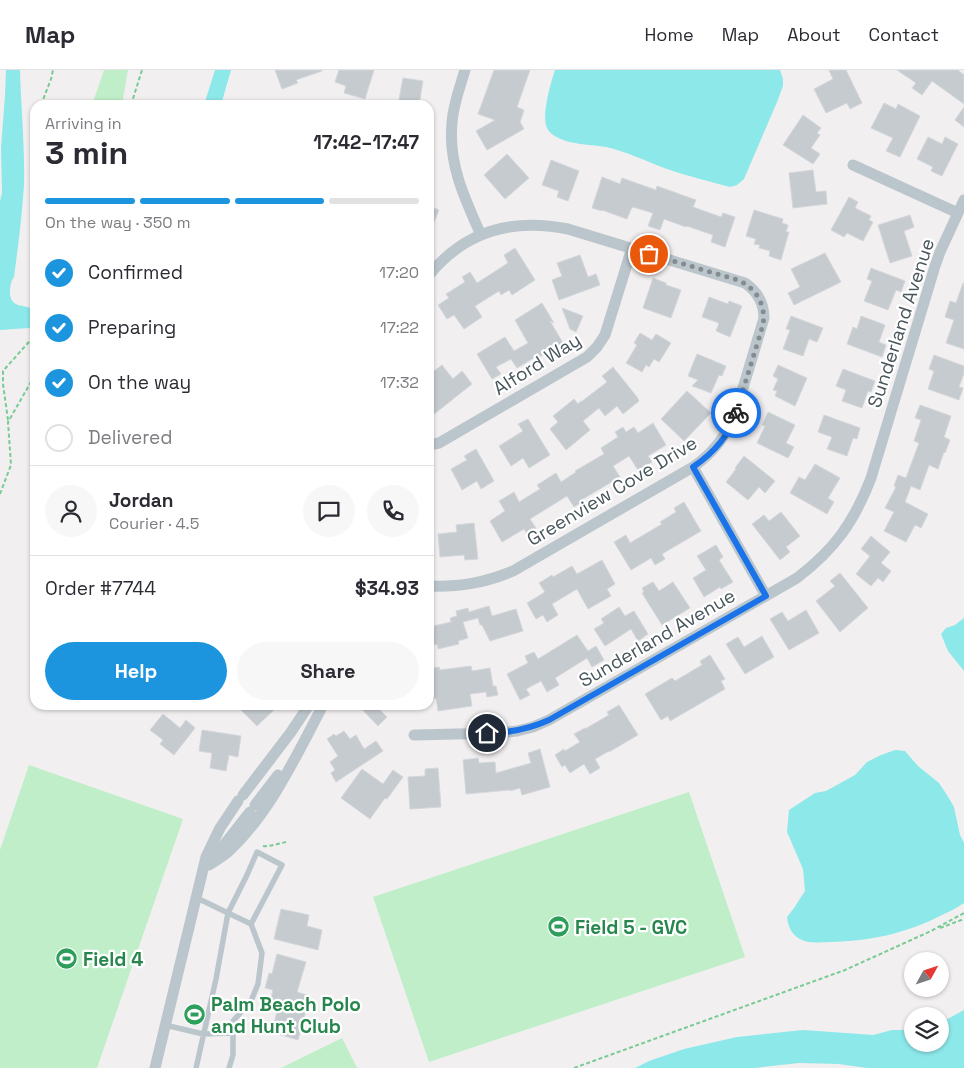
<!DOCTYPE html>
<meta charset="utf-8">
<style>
:root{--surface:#fff;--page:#f7f7f7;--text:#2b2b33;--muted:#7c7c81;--line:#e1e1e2;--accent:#1d94de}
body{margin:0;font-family:"Space Grotesk",sans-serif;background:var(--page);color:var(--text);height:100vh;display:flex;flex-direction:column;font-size:19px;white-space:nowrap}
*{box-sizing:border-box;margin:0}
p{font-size:16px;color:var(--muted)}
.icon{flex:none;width:28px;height:28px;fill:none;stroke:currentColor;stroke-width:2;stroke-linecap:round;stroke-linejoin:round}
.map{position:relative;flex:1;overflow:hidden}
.side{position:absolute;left:30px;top:30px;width:404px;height:610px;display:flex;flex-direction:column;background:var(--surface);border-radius:15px;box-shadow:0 1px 4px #0004}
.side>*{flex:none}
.needle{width:32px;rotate:50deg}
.fabs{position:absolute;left:904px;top:882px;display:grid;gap:10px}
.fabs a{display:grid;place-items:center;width:45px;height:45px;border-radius:50%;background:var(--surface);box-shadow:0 1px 4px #0004;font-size:25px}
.pin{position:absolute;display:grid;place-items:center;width:42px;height:42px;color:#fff;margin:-21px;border:2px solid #fff;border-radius:50%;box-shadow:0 1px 5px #0007}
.courier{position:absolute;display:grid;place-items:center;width:50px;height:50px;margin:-25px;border:4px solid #1a73e8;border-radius:50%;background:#fff;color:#222;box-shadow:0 1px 6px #0007}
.overview em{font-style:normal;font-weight:700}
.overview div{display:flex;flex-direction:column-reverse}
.overview{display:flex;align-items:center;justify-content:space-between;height:85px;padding:0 15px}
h1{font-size:32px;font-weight:700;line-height:38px}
.bar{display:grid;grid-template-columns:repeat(4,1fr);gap:8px 5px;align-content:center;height:60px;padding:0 15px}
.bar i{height:6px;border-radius:4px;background:var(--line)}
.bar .on{background:var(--accent)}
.bar p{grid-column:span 4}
.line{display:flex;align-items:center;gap:12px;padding:0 15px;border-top:1px solid var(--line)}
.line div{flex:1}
.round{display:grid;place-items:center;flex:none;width:52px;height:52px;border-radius:26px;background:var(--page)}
ol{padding:0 15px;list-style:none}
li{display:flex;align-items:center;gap:15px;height:55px}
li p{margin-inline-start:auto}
li .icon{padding:5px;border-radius:50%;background:var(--accent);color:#fff;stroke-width:4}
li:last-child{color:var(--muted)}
li i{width:28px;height:28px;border:2px solid var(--line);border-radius:50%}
.cta{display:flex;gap:10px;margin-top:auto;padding:10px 15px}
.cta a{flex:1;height:58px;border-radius:30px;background:var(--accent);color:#fff;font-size:20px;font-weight:700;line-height:58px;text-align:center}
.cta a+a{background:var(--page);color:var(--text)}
header{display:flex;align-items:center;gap:30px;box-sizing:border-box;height:70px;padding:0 25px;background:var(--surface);border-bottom:1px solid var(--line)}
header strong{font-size:24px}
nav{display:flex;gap:28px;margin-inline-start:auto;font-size:18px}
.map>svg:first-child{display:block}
.green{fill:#bfeec8}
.water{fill:#8de8ea}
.building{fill:#c6cbcf;stroke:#d3d7db}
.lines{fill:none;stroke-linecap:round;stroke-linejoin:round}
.path{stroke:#77cb93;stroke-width:2;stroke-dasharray:4 2.5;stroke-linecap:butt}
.lane{stroke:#bbc6cc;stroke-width:5.5}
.street{stroke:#bbc6cc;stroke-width:11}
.done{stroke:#848c90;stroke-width:5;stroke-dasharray:0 9}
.route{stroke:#1a73e8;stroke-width:6}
.labels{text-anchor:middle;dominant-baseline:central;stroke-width:4.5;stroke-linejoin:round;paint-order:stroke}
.street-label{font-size:19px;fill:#48565c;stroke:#fff}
.leisure-label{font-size:19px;font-weight:bold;fill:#27864d;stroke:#fff;text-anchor:start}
</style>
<header>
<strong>Map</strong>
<nav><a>Home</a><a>Map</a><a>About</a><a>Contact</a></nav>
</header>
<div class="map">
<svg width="964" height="998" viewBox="0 0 964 998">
<rect width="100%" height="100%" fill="#f2eff0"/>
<path class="green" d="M 104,0 L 128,0 L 123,29 L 120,35 L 92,35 Z
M 29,695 L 183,749 L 97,998 L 0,998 L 0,780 Z
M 689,722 L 745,887 L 429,992 L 373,827 Z
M 342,968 L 357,998 L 281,998 Z"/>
<path class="water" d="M 6,0 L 20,0 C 21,38 25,77 24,115 C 22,146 18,177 14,207 C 11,211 11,214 10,219 C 9,240 23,233 35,240 L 35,255 L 29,258 L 0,260 L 0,131 L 2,123 L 1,78 L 5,25 Z
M 215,0 L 231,0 L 221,35 L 204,35 Z
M 555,0 L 780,0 L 783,9 L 783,16 L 777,32 L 744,109 L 737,115 L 730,117 C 709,111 687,106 667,99 C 648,92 625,81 606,77 C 588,74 560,75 548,60 C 540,49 551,12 555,0 Z
M 964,548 L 964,601 L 948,581 L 941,564 L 946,558 L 955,555 Z
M 895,680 L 905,681 L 918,696 L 939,713 L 947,725 L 954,737 L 960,765 L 964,773 L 964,833 C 957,838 948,842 940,846 C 904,864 870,871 830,872 C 820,872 808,874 800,869 C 791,864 788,856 787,847 L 794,838 L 805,821 L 803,799 L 787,762 L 789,740 L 815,723 L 826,721 L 855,705 L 867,692 L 881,685 Z
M 964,940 L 964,998 L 867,998 L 839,994 L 799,993 L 754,998 L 635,998 L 649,991 L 684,979 L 737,967 L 803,960 L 860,964 L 873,965 L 892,960 L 912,960 L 912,974 L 940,974 L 940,953 Z"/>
<path class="building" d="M 275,0 L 322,0 L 322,1 L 296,10 L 298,13 L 282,19 Z
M 339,0 L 374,0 L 365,29 L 344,23 L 346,16 L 335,12 Z
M 494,0 L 530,0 L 517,37 L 524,40 L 520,52 L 524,59 L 487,80 L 476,61 L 495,50 L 478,44 Z
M 829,0 L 846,0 L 862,33 L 850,39 L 847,33 L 826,43 L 814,19 L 833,9 Z
M 897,0 L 958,0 L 964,5 L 964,34 L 932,11 L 922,25 L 912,18 L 916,13 Z
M 403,8 L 423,11 L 419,35 L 398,35 Z
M 884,33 L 896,39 L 898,34 L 920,46 L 900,87 L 886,81 L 893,68 L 871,58 Z
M 964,37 L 964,57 L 955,50 Z
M 803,45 L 821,58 L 817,63 L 820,65 L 811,78 L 820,84 L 813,94 L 783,75 Z
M 928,67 L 942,74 L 945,67 L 958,74 L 942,106 L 931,101 L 933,97 L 917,89 Z
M 507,84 L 529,108 L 505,129 L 484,105 Z
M 551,90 L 579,101 L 568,131 L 557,127 L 559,121 L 542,115 Z
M 813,100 L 816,122 L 826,121 L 827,134 L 793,138 L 789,103 Z
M 602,107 L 620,114 L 622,108 L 656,120 L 657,116 L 696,130 L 693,137 L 721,147 L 723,143 L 735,147 L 725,177 L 711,172 L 713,165 L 687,156 L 686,157 L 664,149 L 660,160 L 648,156 L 653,143 L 636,138 L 632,137 L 627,149 L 602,140 L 602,141 L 592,138 Z
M 849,127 L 858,132 L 855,138 L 871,146 L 869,150 L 873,152 L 863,171 L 847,163 L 844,167 L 831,160 Z
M 429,136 L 439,140 L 429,164 Z
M 754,140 L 783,149 L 782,153 L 788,155 L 786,162 L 789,162 L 781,190 L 769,186 L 770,181 L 759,178 L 760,175 L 754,174 L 756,169 L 746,166 Z
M 910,145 L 914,157 L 904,161 L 912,186 L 890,193 L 878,155 Z
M 515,178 L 535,210 L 512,225 L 509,220 L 501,225 L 499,221 L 475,236 L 482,247 L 464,259 L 454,245 L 447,249 L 438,235 L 449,228 L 446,224 L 465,212 L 462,207 L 470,202 L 477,213 L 508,193 L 504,185 Z
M 825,183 L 841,212 L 794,235 L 788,223 L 800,217 L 791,199 Z
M 580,185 L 588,207 L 596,204 L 600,215 L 559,230 L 552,210 L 562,206 L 557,193 Z
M 871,198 L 905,211 L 901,222 L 896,220 L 888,240 L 864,231 L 872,211 L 867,209 Z
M 653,208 L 666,213 L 666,215 L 681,220 L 671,248 L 643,238 Z
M 963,213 L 964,214 L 964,279 L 946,273 L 954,250 L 945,247 L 950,231 L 956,233 Z
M 709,227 L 728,234 L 729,231 L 742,236 L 730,267 L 716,261 L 719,253 L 702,247 Z
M 542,233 L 554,253 L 550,251 L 563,273 L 538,288 L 537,286 L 517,298 L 511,289 L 496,297 L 501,304 L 492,309 L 477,284 L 505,267 L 514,281 L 528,273 L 515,250 Z
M 562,238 L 583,246 L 576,262 L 570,259 Z
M 791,246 L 823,258 L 817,272 L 809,269 L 803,286 L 783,279 L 790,260 L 786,259 Z
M 861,246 L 885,255 L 879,272 L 886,275 L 882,287 L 847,274 L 853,257 L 857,259 Z
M 640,263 L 652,270 L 656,264 L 671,273 L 659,292 L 654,289 L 649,297 L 646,295 L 642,302 L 626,293 L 637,275 L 634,273 Z
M 697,284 L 726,296 L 722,306 L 719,305 L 711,323 L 692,316 L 698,310 L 688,306 Z
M 934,285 L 964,296 L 964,303 L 959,317 L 963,318 L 959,330 L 928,319 L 934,301 L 929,299 Z
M 442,295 L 453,309 L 462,301 L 472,314 L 433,345 L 429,340 L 429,332 L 432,329 L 429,324 L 429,305 Z
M 778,295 L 807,308 L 795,336 L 775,326 L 777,321 L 773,320 L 778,309 L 773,306 Z
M 613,297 L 637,327 L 639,331 L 623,344 L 617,336 L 605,346 L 599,338 L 583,351 L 590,360 L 566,380 L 550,359 L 558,352 L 553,346 L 574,329 L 578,334 L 581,331 L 581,332 L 607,312 L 602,306 Z
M 843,299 L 875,311 L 871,322 L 868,321 L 862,338 L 842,331 L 846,320 L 836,316 Z
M 687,321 L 711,343 L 684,371 L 661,349 Z
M 920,335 L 951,346 L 944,367 L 950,370 L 945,383 L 944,382 L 938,399 L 929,395 L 920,420 L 911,416 L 905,432 L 928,444 L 921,458 L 915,455 L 906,472 L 884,461 L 894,442 L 885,438 L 896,417 L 894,416 L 898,405 L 906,408 L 919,373 L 914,371 L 921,350 L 915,348 Z
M 768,342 L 795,355 L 786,373 L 794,377 L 788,388 L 757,373 L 765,356 L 762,355 Z
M 824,345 L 860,358 L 857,369 L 853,368 L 847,386 L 827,379 L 832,367 L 818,362 Z
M 528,349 L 550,385 L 529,398 L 523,388 L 511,396 L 499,376 L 523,361 L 518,354 Z
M 653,353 L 666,375 L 648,386 L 652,392 L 638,400 L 629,386 L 613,396 L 620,407 L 583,429 L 584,431 L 574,437 L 567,426 L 530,449 L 536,458 L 527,464 L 524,459 L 502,472 L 490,451 L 505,441 L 499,431 L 514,422 L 519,432 L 540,419 L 537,415 L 556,403 L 561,412 L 576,402 L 575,401 L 604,384 L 601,378 L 618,367 L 615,362 L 623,357 L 626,362 L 634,357 L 638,363 Z
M 476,379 L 494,411 L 481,419 L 477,411 L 462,420 L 451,399 L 467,390 L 464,386 Z
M 744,386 L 775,411 L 765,423 L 759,417 L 748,430 L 726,412 L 736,399 L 735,398 Z
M 815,394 L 840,408 L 828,428 L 834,432 L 827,444 L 790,423 L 799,407 L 805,410 Z
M 684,432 L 701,461 L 662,484 L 665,489 L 655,495 L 651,488 L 631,500 L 614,472 L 626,465 L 630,473 L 662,454 L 660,452 L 676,442 L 674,438 Z
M 781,442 L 800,466 L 786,477 L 790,482 L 780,490 L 752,454 L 764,445 L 769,451 Z
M 474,453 L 478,489 L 465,490 L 464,485 L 440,487 L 438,464 L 457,462 L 456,455 Z
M 871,466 L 890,482 L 881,493 L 891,501 L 883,512 L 878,508 L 871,516 L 856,504 L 870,486 L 861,479 Z
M 716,475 L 723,487 L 719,490 L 733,512 L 721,519 L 720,517 L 704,527 L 693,508 L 706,500 L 697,486 Z
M 602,490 L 615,514 L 607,519 L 611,526 L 588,539 L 577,519 L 552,534 L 558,545 L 547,552 L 543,545 L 536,549 L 527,533 L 545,522 L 539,513 L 552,505 L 553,507 L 572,496 L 577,504 Z
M 840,503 L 868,538 L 840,562 L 816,531 L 835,516 L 830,511 Z
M 653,512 L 659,521 L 673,512 L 690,538 L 662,555 L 642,523 L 644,522 L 642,518 Z
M 489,536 L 492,546 L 516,539 L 523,561 L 490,571 L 482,555 L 480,555 L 478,548 L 463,552 L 468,568 L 458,571 L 459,574 L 438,579 L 437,574 L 430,576 L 429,570 L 429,557 L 451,552 L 450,548 L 457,546 L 456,541 L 468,538 L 469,542 Z
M 619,537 L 625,546 L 634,541 L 648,564 L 638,571 L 631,559 L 605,576 L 594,559 L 604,553 L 601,549 Z
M 806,540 L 819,563 L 789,580 L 770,549 L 782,542 L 788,551 Z
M 577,565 L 588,581 L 596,576 L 604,590 L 592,597 L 587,588 L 555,608 L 559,615 L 547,622 L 541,611 L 526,619 L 530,625 L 520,630 L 507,604 L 528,593 L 525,586 L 534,582 L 538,589 Z
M 762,566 L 774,587 L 745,604 L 726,574 L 738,567 L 744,577 Z
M 710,585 L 725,609 L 721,611 L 725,619 L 670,651 L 668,646 L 661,650 L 645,624 L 672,608 L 675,611 L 702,595 L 700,591 Z
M 471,596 L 472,601 L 490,598 L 493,616 L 496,616 L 498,625 L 487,627 L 486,622 L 470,624 L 472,636 L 438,641 L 436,628 L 429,630 L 429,599 L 439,597 L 440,600 Z
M 236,635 L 279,635 L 257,656 Z
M 358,635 L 375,635 L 387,647 L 378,656 Z
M 619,635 L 638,665 L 609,682 L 609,681 L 595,689 L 600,698 L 590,704 L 584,694 L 570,703 L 565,695 L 562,697 L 555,685 L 564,679 L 565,681 L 580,672 L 574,664 L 585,658 L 585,659 L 609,645 L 607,642 Z
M 163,644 L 180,658 L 186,650 L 195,658 L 174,685 L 160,674 L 163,670 L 150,660 Z
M 202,660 L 241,666 L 238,687 L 229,685 L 226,701 L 210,698 L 212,683 L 199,681 Z
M 344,661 L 350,669 L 356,665 L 364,679 L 376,671 L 383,681 L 336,712 L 331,703 L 335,700 L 330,692 L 338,686 L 327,669 L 334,664 L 336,666 Z
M 540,679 L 550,717 L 522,725 L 520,718 L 510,721 L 510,720 L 466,724 L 463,690 L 478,688 L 479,693 L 495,692 L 496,703 L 531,693 L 528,683 Z
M 438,698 L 441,737 L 410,739 L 408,707 L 425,706 L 425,699 Z
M 362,699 L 383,714 L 393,700 L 403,707 L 387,729 L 385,728 L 370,749 L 341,728 Z
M 281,839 L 309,845 L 307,856 L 322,860 L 318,880 L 274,869 Z
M 277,884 L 306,892 L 297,922 L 310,926 L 298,970 L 265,960 L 268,952 L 274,953 L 279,934 L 270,932 L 273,920 L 265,918 L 269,903 L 272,904 Z"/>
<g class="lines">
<path class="path" d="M 41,35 L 51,9 L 53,0
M 131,35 L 142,0
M 8,350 L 3,314 L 3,301 L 35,265
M 0,424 L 11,395 L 8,352 L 35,305
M 263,776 C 270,777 279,773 287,772
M 940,858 L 964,849
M 574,998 L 845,900 L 931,861 L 964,843"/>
<path class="lane" d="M 257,782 L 282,795 L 251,854 L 228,843 L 247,805 Z
M 165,955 L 203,964 L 232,963
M 196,998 L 216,909 L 228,843 L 197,828
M 229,998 L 233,985 L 233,951 L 251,931 L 258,914 L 262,883 L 251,854"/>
<path class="street" d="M 465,0 C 460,17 453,35 452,53 C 448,94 465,129 481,165
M 853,95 L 958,143
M 429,205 C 465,161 513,148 568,159 L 745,213 C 758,222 764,233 764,248 L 734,348 C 724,369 712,384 693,397 L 513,501 C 484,513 460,517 429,516
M 429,375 L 439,373 L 587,287 L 597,277 L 605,265 L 632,178
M 693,397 L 766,526
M 414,665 L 499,663 L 517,661 L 533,657 L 549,650 L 797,508 C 835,479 854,452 871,408 L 935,196 L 940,182 L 964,130
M 243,725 L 291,662 L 309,635
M 255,735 L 278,705
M 213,789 L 250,742
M 209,795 C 215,791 222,787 228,782 C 269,744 294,690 320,641 L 322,635
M 155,998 L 206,787 L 220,758 L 238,731"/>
</g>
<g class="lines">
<path class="done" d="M 649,184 L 738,210 C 757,219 766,235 763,255 L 736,343"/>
<path class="route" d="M 487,663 C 509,663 529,659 549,650 L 766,526 L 693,397 C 712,384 729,367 736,343"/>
</g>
<defs>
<symbol id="stadium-disc" viewBox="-11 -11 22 22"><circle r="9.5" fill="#2e9e5b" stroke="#fff"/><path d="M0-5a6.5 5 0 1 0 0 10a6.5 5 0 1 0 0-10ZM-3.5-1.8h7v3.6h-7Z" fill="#fff"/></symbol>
</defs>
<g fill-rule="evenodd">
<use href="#stadium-disc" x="546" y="844" width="25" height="25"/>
<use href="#stadium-disc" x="54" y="876" width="25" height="25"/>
<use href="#stadium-disc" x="182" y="932" width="25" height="25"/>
</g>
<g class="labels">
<g class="street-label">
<text transform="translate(901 253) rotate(-72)">Sunderland Avenue</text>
<text transform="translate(537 294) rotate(-32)">Alford Way</text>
<text transform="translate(612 421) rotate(-31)">Greenview Cove Drive</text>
<text transform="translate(657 568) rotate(-30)">Sunderland Avenue</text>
</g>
<g class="leisure-label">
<text x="575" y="857">Field 5 - GVC</text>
<text x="83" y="889">Field 4</text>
<text x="211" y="934">Palm Beach Polo<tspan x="211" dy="22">and Hunt Club</tspan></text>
</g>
</g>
</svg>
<div class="fabs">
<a><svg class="needle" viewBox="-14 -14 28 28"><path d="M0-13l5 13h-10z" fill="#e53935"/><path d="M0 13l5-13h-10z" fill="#7c7c81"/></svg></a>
<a><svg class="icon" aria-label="layers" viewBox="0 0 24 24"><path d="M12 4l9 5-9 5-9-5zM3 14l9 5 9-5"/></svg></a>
</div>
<div class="pin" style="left:649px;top:184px;background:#ea580c"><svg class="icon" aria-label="bag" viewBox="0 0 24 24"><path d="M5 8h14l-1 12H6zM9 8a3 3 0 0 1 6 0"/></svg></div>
<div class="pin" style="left:487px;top:663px;background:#1f2937"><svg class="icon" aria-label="home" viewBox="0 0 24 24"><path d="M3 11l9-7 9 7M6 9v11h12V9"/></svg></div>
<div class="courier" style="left:736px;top:343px"><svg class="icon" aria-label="bike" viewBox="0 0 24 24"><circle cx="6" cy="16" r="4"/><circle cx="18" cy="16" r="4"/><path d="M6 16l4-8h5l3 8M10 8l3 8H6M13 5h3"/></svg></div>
<section class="side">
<div class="overview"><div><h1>3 min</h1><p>Arriving in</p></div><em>17:42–17:47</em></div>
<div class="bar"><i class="on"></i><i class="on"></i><i class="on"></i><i></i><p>On the way · 350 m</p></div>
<ol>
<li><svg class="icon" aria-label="check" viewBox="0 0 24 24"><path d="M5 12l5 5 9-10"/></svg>Confirmed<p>17:20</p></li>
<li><svg class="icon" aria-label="check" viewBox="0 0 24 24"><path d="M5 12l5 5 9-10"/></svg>Preparing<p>17:22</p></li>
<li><svg class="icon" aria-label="check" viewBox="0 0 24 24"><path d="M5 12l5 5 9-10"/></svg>On the way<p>17:32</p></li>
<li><i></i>Delivered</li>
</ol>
<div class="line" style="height:90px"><a class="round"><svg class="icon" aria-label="person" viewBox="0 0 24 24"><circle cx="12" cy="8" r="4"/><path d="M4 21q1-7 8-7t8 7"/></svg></a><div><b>Jordan</b><p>Courier · 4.5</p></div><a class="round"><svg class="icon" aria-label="chat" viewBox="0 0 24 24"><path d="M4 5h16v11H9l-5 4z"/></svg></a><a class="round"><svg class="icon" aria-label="phone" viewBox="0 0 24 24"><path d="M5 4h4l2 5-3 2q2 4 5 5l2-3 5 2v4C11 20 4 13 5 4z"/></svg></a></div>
<div class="line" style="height:65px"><div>Order #7744</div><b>$34.93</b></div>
<div class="cta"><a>Help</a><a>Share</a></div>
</section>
</div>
